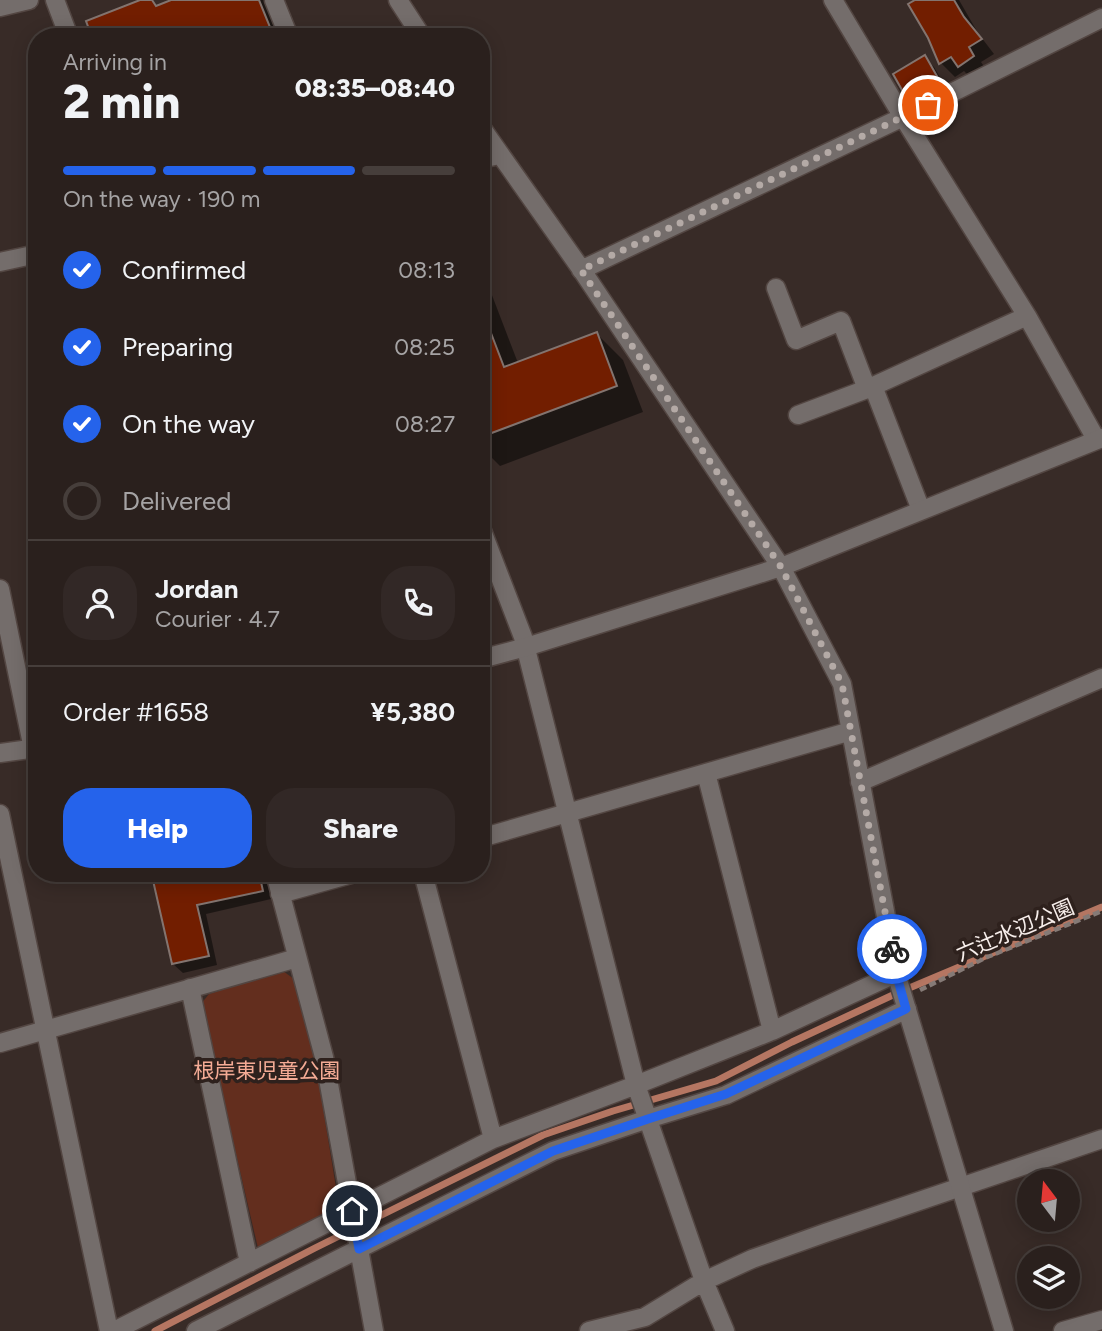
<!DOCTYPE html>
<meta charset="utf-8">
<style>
:root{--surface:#2a201d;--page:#322826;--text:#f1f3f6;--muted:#a5a3a4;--line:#463e3b;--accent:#2563eb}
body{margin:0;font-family:Figtree,"Noto Sans JP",sans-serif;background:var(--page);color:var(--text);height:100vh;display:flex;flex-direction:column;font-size:26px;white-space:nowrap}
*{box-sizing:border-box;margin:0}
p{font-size:23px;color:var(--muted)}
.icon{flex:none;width:38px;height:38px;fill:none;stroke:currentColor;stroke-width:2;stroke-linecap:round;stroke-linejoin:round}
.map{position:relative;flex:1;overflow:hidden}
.side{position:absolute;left:28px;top:28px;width:462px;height:854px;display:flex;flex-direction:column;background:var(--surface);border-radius:28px;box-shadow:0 4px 18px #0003,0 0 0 2px var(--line)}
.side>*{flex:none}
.needle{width:46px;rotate:344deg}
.fabs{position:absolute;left:1017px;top:1169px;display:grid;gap:14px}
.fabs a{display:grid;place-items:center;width:63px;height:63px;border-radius:50%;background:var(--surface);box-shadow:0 4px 18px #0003,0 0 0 2px var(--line);font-size:35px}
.pin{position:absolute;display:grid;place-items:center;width:60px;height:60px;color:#fff;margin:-30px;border:4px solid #fff;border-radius:50%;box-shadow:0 2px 7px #0007}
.courier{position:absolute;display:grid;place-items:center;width:70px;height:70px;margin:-35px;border:5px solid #2563eb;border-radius:50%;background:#fff;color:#222;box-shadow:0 2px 9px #0007}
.summary em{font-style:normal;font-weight:800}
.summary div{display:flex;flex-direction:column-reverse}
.summary{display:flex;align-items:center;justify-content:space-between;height:119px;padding:0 35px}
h1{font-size:46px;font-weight:800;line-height:52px}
.bar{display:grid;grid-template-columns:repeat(4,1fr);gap:10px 7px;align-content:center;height:84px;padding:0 35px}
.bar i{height:9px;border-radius:5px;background:var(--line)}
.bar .on{background:var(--accent)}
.bar p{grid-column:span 4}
.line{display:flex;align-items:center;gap:18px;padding:0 35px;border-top:2px solid var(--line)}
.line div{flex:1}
.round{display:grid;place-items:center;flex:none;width:74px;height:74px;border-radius:28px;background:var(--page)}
ol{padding:0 35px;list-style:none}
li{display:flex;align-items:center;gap:21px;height:77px}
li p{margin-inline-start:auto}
li .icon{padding:7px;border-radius:50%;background:var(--accent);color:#fff;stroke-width:4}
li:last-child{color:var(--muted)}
li i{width:38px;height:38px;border:4px solid var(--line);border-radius:50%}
.cta{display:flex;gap:14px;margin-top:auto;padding:14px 35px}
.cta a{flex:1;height:80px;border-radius:28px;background:var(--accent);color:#fff;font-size:28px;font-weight:800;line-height:80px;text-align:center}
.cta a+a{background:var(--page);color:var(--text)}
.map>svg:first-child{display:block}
.green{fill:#632e1e}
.shadow{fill:#0007}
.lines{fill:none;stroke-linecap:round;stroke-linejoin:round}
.stream{stroke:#b57662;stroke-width:7}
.building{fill:#721e00;stroke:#83746f;stroke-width:2}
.minor-casing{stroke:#534642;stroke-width:21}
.tertiary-casing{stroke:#534642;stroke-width:21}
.path{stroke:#857a76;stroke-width:4.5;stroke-dasharray:7 3.5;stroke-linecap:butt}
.minor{stroke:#746d6b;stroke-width:18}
.tertiary{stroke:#746d6b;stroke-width:18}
.done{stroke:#b4aaa6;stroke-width:7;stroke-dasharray:0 12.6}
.route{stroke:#2563eb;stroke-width:9}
.labels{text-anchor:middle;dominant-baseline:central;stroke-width:7;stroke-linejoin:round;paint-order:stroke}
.street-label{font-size:21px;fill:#f7eeeb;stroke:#2e211d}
.park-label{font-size:21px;fill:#f4ab95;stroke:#2e211d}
</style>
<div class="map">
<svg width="1102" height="1331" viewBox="0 0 1102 1331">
<rect width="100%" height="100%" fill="#382b27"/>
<path class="green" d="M 283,971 L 294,979 L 316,1065 L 339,1206 L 258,1248 L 201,1004 L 209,994 Z"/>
<path class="shadow" d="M 145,0 L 151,0 L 158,7 L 176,0 L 266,0 L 281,37 L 94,37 Z
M 918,0 L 959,0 L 978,33 L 994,54 L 981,62 L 987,71 L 973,80 L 964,71 L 955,77 L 941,63 L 929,37 Z
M 924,58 L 934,67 L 946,88 L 916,105 L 907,96 Z
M 481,281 L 490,290 L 518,363 L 597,334 L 623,360 L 643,412 L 500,466 L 481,447 Z
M 173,873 L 265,873 L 271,899 L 206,914 L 217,965 L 183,973 L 173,964 Z"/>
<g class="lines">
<path class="stream" d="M 155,1331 L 315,1248 L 543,1135 L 613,1111 L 716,1081 L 792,1042 L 895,994 L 1102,907"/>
</g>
<path class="building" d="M 140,0 L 152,0 L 156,6 L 171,0 L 259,0 L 274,37 L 92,37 L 86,21 Z
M 915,0 L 954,0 L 964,17 L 982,39 L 969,47 L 974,56 L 958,67 L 951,57 L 939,64 L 928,38 L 908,4 Z
M 925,55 L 938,78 L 906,97 L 893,74 Z
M 481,307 L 504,367 L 597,332 L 617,386 L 481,437 Z
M 165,873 L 259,873 L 263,891 L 197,905 L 209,956 L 172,964 L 152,876 Z"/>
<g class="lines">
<defs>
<path id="minor" d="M 55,0 L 69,37
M 274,0 L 289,37
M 398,0 L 422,37
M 833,0 L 903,117 L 1027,316 L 1096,439
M 0,7 L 29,0
M 481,127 L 579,266 L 781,567 L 842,684 L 898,980
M 481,159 L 499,155
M 0,262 L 37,254
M 581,270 L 903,117 L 1102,18
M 776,288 L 796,340 L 841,321 L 867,389
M 873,386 L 921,510
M 798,415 L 867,389 L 1027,316
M 481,528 L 523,637 L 636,1085 L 704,1281 L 725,1331
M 0,589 L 33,749
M 706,773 L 772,1031
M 860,782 L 1102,678
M 0,814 L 109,1331
M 481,838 L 851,731
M 275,873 L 324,1057 L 374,1331
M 423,873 L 493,1139
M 280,894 L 355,873
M 190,988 L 249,1263
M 0,1043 L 297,958
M 114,1331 L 493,1139 L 636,1085 L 772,1031 L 897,973
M 196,1331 L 553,1151 L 648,1119 L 726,1095 L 907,1009
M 589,1331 L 645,1317 L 704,1281 L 752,1259 L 825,1233 L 1102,1139
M 1063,1331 L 1102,1320"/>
<path id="tertiary" d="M 481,659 L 526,647 L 781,567 L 1102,438
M 0,753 L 37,748
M 898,980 L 1004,1331"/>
</defs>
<use href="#minor" class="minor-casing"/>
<use href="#tertiary" class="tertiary-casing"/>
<path class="path" d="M 920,990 L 987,957 L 1102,911"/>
<use href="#minor" class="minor"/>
<use href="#tertiary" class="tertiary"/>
</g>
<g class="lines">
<path class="done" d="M 892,949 L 842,684 L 781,567 L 581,270 L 928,105"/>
<path class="route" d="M 352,1211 L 359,1249 L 553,1151 L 648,1119 L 726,1094 L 906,1009 L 898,980 L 892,949"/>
</g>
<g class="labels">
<g class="street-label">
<text transform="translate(1015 930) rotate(-23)">六辻水辺公園</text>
</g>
<g class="park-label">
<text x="267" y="1070">根岸東児童公園</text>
</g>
</g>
</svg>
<div class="fabs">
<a><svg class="needle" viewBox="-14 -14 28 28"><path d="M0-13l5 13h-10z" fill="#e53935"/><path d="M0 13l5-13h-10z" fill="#a5a3a4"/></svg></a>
<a><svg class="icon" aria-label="layers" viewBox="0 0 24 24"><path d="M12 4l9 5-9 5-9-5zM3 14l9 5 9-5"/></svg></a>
</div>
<div class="pin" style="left:928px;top:105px;background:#ea580c"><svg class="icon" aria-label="bag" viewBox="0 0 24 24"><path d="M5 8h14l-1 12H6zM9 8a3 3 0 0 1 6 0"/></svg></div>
<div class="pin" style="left:352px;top:1211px;background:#1f2937"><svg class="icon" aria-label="home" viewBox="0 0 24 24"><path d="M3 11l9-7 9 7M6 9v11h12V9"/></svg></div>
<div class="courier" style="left:892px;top:949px"><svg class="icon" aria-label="bike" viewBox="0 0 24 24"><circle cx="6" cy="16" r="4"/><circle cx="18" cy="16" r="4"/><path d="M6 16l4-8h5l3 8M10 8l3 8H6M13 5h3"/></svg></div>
<section class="side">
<div class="summary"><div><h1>2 min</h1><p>Arriving in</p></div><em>08:35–08:40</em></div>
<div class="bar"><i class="on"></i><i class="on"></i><i class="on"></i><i></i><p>On the way · 190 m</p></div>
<ol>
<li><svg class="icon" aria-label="check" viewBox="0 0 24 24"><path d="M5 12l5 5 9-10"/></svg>Confirmed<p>08:13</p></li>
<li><svg class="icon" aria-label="check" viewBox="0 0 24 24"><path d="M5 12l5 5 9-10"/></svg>Preparing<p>08:25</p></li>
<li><svg class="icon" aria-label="check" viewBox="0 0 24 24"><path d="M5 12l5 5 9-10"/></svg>On the way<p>08:27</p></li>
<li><i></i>Delivered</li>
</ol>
<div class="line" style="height:126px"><a class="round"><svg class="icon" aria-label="person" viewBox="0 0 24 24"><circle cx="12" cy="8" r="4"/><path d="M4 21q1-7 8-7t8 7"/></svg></a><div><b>Jordan</b><p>Courier · 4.7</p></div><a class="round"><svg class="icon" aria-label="phone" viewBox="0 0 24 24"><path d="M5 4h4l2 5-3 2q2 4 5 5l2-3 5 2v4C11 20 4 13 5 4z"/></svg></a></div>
<div class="line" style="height:91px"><div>Order #1658</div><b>¥5,380</b></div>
<div class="cta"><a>Help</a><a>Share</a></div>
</section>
</div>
